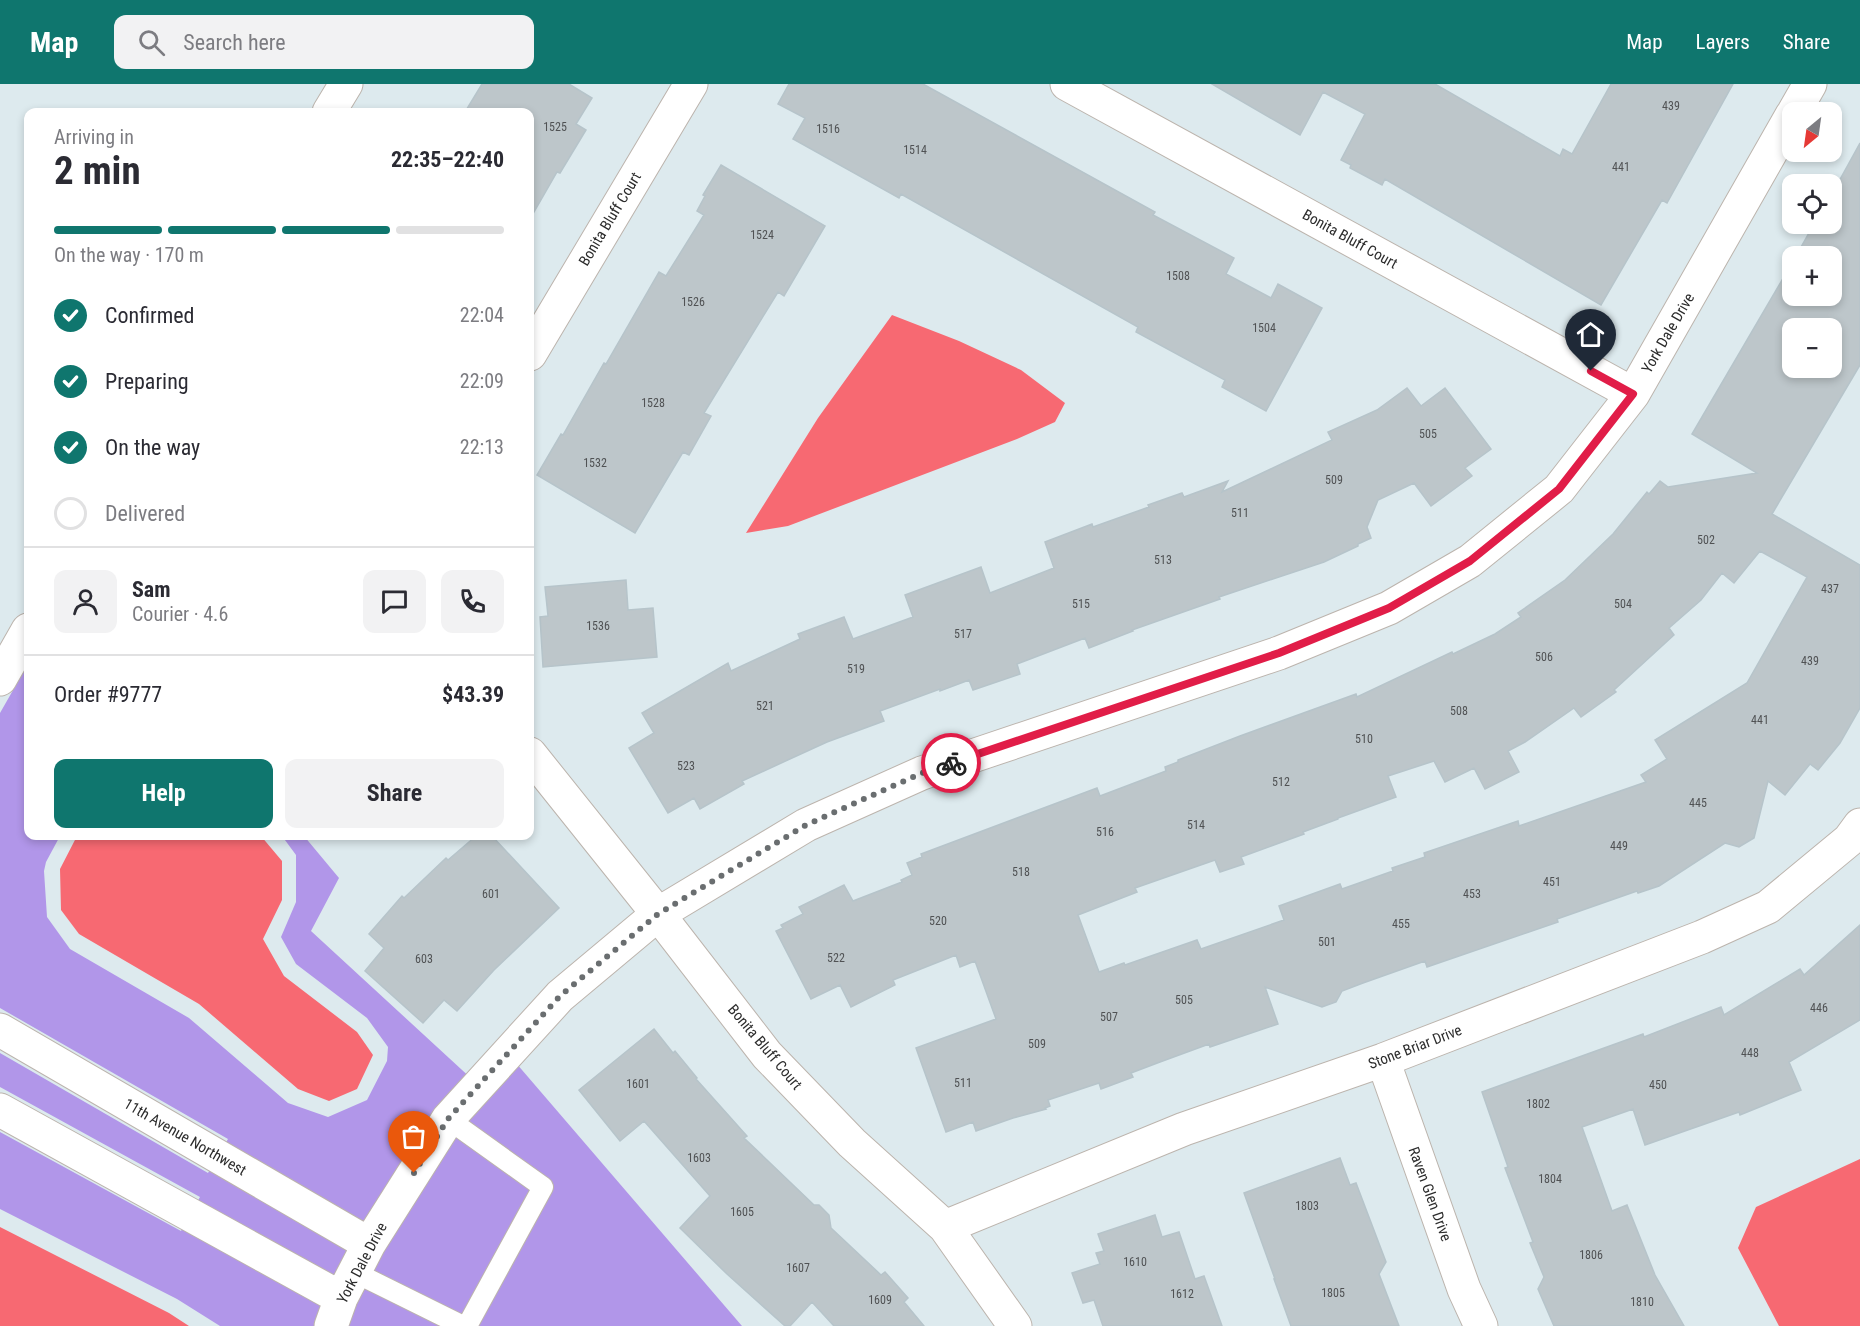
<!DOCTYPE html>
<meta charset="utf-8">
<style>
:root{--surface:#fff;--page:#f2f2f3;--text:#2b2b33;--muted:#7c7c81;--line:#e1e1e2;--accent:#0f766e}
body{margin:0;font-family:"Roboto Condensed",sans-serif;background:var(--page);color:var(--text);height:100vh;display:flex;flex-direction:column;font-size:22px;white-space:nowrap}
*{box-sizing:border-box;margin:0}
p{font-size:20px;color:var(--muted)}
.icon{flex:none;width:33px;height:33px;fill:none;stroke:currentColor;stroke-width:2;stroke-linecap:round;stroke-linejoin:round}
.map{position:relative;flex:1;overflow:hidden}
.details{position:absolute;left:24px;top:24px;width:510px;height:732px;display:flex;flex-direction:column;background:var(--surface);border-radius:12px;box-shadow:0 3px 9px #0003}
.details>*{flex:none}
.needle{width:39px;rotate:209deg}
.buttons{position:absolute;left:1782px;top:18px;display:grid;gap:12px}
.buttons a{display:grid;place-items:center;width:60px;height:60px;border-radius:12px;background:var(--surface);box-shadow:0 3px 9px #0003;font-size:30px}
.pin{position:absolute;display:grid;place-items:center;width:51px;height:51px;color:#fff;margin:-62px -26px;border-radius:50% 50% 50% 0;rotate:-45deg;box-shadow:0 0 6px #0007}
.pin .icon{rotate:45deg}
.courier{position:absolute;display:grid;place-items:center;width:60px;height:60px;margin:-30px;border:4px solid #e11d48;border-radius:50%;background:#fff;color:#222;box-shadow:0 2px 8px #0007}
.overview em{font-style:normal;font-weight:700}
.overview div{display:flex;flex-direction:column-reverse}
.overview{display:flex;align-items:center;justify-content:space-between;height:102px;padding:0 30px}
h1{font-size:39px;font-weight:700;line-height:45px}
.bar{display:grid;grid-template-columns:repeat(4,1fr);gap:9px 6px;align-content:center;height:72px;padding:0 30px}
.bar i{height:8px;border-radius:4px;background:var(--line)}
.bar .active{background:var(--accent)}
.bar p{grid-column:span 4}
.line{display:flex;align-items:center;gap:15px;padding:0 30px;border-top:2px solid var(--line)}
.line div{flex:1}
.round{display:grid;place-items:center;flex:none;width:63px;height:63px;border-radius:12px;background:var(--page)}
ol{padding:0 30px;list-style:none}
li{display:flex;align-items:center;gap:18px;height:66px}
li p{margin-inline-start:auto}
li .icon{padding:6px;border-radius:50%;background:var(--accent);color:#fff;stroke-width:4}
li:last-child{color:var(--muted)}
li i{width:33px;height:33px;border:3px solid var(--line);border-radius:50%}
.cta{display:flex;gap:12px;margin-top:auto;padding:12px 30px}
.cta a{flex:1;height:69px;border-radius:12px;background:var(--accent);color:#fff;font-size:24px;font-weight:700;line-height:69px;text-align:center}
.cta a+a{background:var(--page);color:var(--text)}
header{display:flex;align-items:center;gap:36px;box-sizing:border-box;height:84px;padding:0 30px;background:var(--accent);color:#fff}
header strong{font-size:28px}
nav{display:flex;gap:33px;margin-inline-start:auto;font-size:21px}
.search{width:420px;height:54px;background:var(--page);display:flex;align-items:center;gap:15px;box-sizing:border-box;padding:0 21px;border-radius:12px;color:var(--muted);font-size:22px}
.map>svg:first-child{display:block}
.green{fill:#b196e9}
.water{fill:#f76972}
.building{fill:#bdc6ca;stroke:#b6c4ca;stroke-width:1.5;fill-rule:evenodd}
.lines{fill:none;stroke-linecap:round;stroke-linejoin:round}
.lane-casing{stroke:#bcb4ad;stroke-width:22}
.street-casing{stroke:#bcb4ad;stroke-width:35}
.lane{stroke:#fff;stroke-width:20}
.street{stroke:#fff;stroke-width:33}
.done{stroke:#6a6e70;stroke-width:6;stroke-dasharray:0 10.8}
.route{stroke:#e11d48;stroke-width:8}
.labels{text-anchor:middle;dominant-baseline:central;stroke-width:4.5;stroke-linejoin:round;paint-order:stroke}
.number-label{font-size:12px;fill:#505254}
.street-label{font-size:15px;fill:#2c2c2c;stroke:#fff}
</style>
<header>
<strong>Map</strong>
<div class="search"><svg class="icon" aria-label="search" viewBox="0 0 24 24"><circle cx="10" cy="10" r="6"/><path d="M15 15l6 6"/></svg>Search here</div>
<nav><a>Map</a><a>Layers</a><a>Share</a></nav>
</header>
<div class="map">
<svg width="1860" height="1242" viewBox="0 0 1860 1242">
<rect width="100%" height="100%" fill="#ddeaee"/>
<path class="green" d="M 28,580 L 28,752 L 60,752 L 46,778 L 44,787 L 47,833 L 70,865 L 189,934 L 288,1019 L 328,1033 L 367,1016 L 387,977 L 388,963 L 367,934 L 296,880 L 281,853 L 296,818 L 296,771 L 282,752 L 304,752 L 339,794 L 311,847 L 474,997 L 510,972 L 742,1242 L 220,1242 L 177,1215 L 0,1125 L 0,1048 L 181,1147 L 200,1113 L 0,1003 L 0,969 L 208,1089 L 228,1055 L 0,924 L 0,629 Z"/>
<path class="water" d="M 892,231 L 959,257 L 1021,286 L 1065,319 L 1055,338 L 1017,355 L 788,442 L 746,449 L 818,334 Z
M 77,752 L 261,752 L 282,777 L 282,816 L 263,855 L 284,892 L 357,948 L 373,971 L 357,1005 L 329,1017 L 298,1005 L 199,920 L 79,850 L 61,826 L 60,785 Z
M 1860,1075 L 1860,1242 L 1779,1242 L 1738,1164 L 1756,1123 Z
M 0,1143 L 169,1229 L 189,1242 L 0,1242 Z"/>
<path class="building" d="M 482,0 L 569,0 L 592,14 L 576,40 L 586,46 L 560,89 L 557,88 L 530,135 L 530,28 L 465,28 Z
M 789,0 L 923,0 L 1155,128 L 1153,131 L 1234,174 L 1226,190 L 1271,214 L 1278,200 L 1322,224 L 1266,327 L 1222,303 L 1225,296 L 1136,248 L 1138,243 L 901,110 L 899,114 L 793,55 L 805,34 L 778,20 Z
M 1212,0 L 1435,0 L 1560,72 L 1563,65 L 1572,70 L 1611,0 L 1733,0 L 1667,119 L 1662,116 L 1601,221 L 1385,95 L 1382,101 L 1350,84 L 1351,81 L 1341,76 L 1365,30 L 1323,8 L 1300,51 Z
M 1860,59 L 1860,281 L 1772,430 L 1860,481 L 1860,624 L 1840,659 L 1818,686 L 1810,680 L 1785,711 L 1768,697 L 1754,754 L 1739,763 L 1725,759 L 1659,802 L 1638,809 L 1637,807 L 1557,835 L 1558,838 L 1427,883 L 1425,877 L 1363,899 L 1342,907 L 1336,918 L 1322,923 L 1265,903 L 1278,940 L 1210,963 L 1209,960 L 1160,978 L 1131,989 L 1133,993 L 1101,1005 L 1099,999 L 1048,1016 L 1050,1022 L 1045,1024 L 1046,1025 L 1013,1034 L 976,1047 L 973,1038 L 946,1048 L 916,964 L 996,935 L 975,877 L 960,883 L 956,871 L 893,896 L 895,901 L 851,923 L 840,901 L 811,915 L 776,847 L 783,844 L 781,841 L 803,830 L 799,823 L 844,801 L 853,817 L 902,798 L 901,796 L 912,791 L 907,779 L 922,773 L 921,770 L 1097,704 L 1100,712 L 1166,687 L 1165,683 L 1178,678 L 1178,676 L 1240,652 L 1356,610 L 1357,613 L 1452,568 L 1453,570 L 1495,550 L 1521,533 L 1518,529 L 1565,496 L 1613,450 L 1647,408 L 1649,410 L 1660,397 L 1668,403 L 1757,389 L 1692,350 L 1792,179 L 1792,212 L 1832,212 L 1832,172 L 1796,172 L 1814,140 L 1832,140 L 1832,110 ZM 1792,244 L 1832,244 L 1832,284 L 1792,284 ZM 1760,467 L 1807,493 L 1747,599 L 1655,656 L 1667,675 L 1641,691 L 1646,698 L 1519,742 L 1518,737 L 1424,769 L 1425,773 L 1392,784 L 1393,787 L 1342,805 L 1340,800 L 1279,822 L 1284,836 L 1201,865 L 1197,856 L 1125,881 L 1124,879 L 1099,888 L 1078,831 L 1137,808 L 1135,804 L 1215,776 L 1220,788 L 1244,780 L 1241,773 L 1304,750 L 1303,748 L 1338,735 L 1338,734 L 1396,713 L 1388,692 L 1434,677 L 1445,698 L 1474,684 L 1485,705 L 1519,688 L 1508,667 L 1525,658 L 1574,624 L 1581,633 L 1616,608 L 1614,606 L 1674,551 L 1669,544 L 1701,516 L 1722,489 L 1734,499 Z
M 721,81 L 825,142 L 784,212 L 778,208 L 704,329 L 711,332 L 689,371 L 683,368 L 635,449 L 537,391 L 561,350 L 563,351 L 604,279 L 606,280 L 659,188 L 666,192 L 704,131 L 697,127 L 705,112 L 703,111 Z
M 1407,304 L 1421,322 L 1445,304 L 1491,365 L 1465,384 L 1472,392 L 1431,422 L 1414,399 L 1378,416 L 1367,443 L 1371,454 L 1358,460 L 1358,462 L 1324,478 L 1219,513 L 1220,515 L 1132,546 L 1133,547 L 1089,564 L 1085,554 L 1017,580 L 1020,590 L 973,606 L 969,596 L 940,607 L 940,605 L 880,627 L 884,637 L 827,658 L 742,697 L 744,700 L 700,725 L 694,714 L 668,729 L 629,664 L 654,649 L 642,629 L 728,579 L 731,587 L 800,555 L 798,550 L 844,533 L 853,555 L 913,533 L 905,511 L 981,483 L 990,509 L 1054,484 L 1045,458 L 1092,440 L 1093,443 L 1149,423 L 1148,421 L 1182,409 L 1184,413 L 1228,397 L 1222,408 L 1332,356 L 1328,348 L 1377,326 Z
M 626,496 L 628,526 L 653,524 L 657,573 L 543,583 L 540,533 L 548,532 L 545,503 Z
M 476,752 L 492,752 L 559,824 L 494,886 L 457,927 L 444,916 L 423,939 L 365,887 L 384,864 L 369,850 L 402,812 L 404,814 L 446,774 L 448,776 Z
M 1860,841 L 1860,936 L 1789,978 L 1801,1006 L 1740,1031 L 1739,1028 L 1645,1061 L 1633,1025 L 1582,1043 L 1612,1127 L 1627,1121 L 1655,1191 L 1684,1242 L 1554,1242 L 1538,1205 L 1544,1193 L 1530,1159 L 1533,1158 L 1505,1084 L 1508,1083 L 1482,1008 L 1643,950 L 1644,953 L 1721,923 L 1724,931 L 1800,885 L 1804,891 Z
M 654,945 L 673,969 L 675,967 L 697,994 L 696,995 L 747,1052 L 744,1054 L 814,1121 L 819,1121 L 829,1131 L 831,1144 L 881,1191 L 885,1188 L 908,1214 L 904,1218 L 924,1242 L 834,1242 L 812,1218 L 790,1242 L 785,1242 L 727,1190 L 680,1144 L 710,1112 L 644,1037 L 620,1057 L 579,1006 Z
M 1340,1074 L 1350,1101 L 1356,1099 L 1386,1178 L 1379,1190 L 1399,1242 L 1291,1242 L 1274,1195 L 1275,1195 L 1244,1109 Z
M 1155,1131 L 1162,1153 L 1179,1148 L 1195,1195 L 1204,1192 L 1222,1242 L 1103,1242 L 1094,1216 L 1083,1219 L 1072,1189 L 1100,1180 L 1096,1169 L 1104,1167 L 1098,1150 Z"/>
<g class="lines">
<defs>
<path id="lane" d="M 448,1035 L 543,1103 L 467,1242
M 354,1188 L 463,1242"/>
<path id="street" d="M 1067,0 L 1633,310
M 329,28 L 346,0
M 1794,28 L 1810,0
M 530,270 L 691,0
M 0,595 L 28,546
M 530,670 L 658,830 L 767,971 L 852,1059 L 945,1143 L 1015,1242
M 0,946 L 369,1160
M 1383,976 L 1464,1205 L 1481,1242
M 0,1026 L 341,1214
M 945,1143 L 1184,1045 L 1383,976 L 1702,853 L 1768,823 L 1849,756 L 1860,741
M 331,1242 L 341,1214 L 369,1160 L 448,1035 L 560,912 L 658,830 L 806,741 L 922,689 L 1279,569 L 1389,524 L 1470,477 L 1559,405 L 1633,310 L 1792,31"/>
</defs>
<use href="#lane" class="lane-casing"/>
<use href="#street" class="street-casing"/>
<use href="#lane" class="lane"/>
<use href="#street" class="street"/>
</g>
<g class="lines">
<path class="done" d="M 414,1089 L 448,1035 L 560,912 L 658,830 L 806,741 L 922,689 L 951,679"/>
<path class="route" d="M 951,679 L 1279,569 L 1389,524 L 1470,477 L 1559,405 L 1633,310 L 1591,287"/>
</g>
<g class="labels">
<g class="number-label">
<text x="1671" y="22">439</text>
<text x="555" y="43">1525</text>
<text x="828" y="45">1516</text>
<text x="915" y="66">1514</text>
<text x="1621" y="83">441</text>
<text x="762" y="151">1524</text>
<text x="1178" y="192">1508</text>
<text x="693" y="218">1526</text>
<text x="1264" y="244">1504</text>
<text x="653" y="319">1528</text>
<text x="1428" y="350">505</text>
<text x="595" y="379">1532</text>
<text x="1334" y="396">509</text>
<text x="1240" y="429">511</text>
<text x="1706" y="456">502</text>
<text x="1163" y="476">513</text>
<text x="1830" y="505">437</text>
<text x="1081" y="520">515</text>
<text x="1623" y="520">504</text>
<text x="598" y="542">1536</text>
<text x="963" y="550">517</text>
<text x="1544" y="573">506</text>
<text x="1810" y="577">439</text>
<text x="856" y="585">519</text>
<text x="765" y="622">521</text>
<text x="1459" y="627">508</text>
<text x="1760" y="636">441</text>
<text x="1364" y="655">510</text>
<text x="686" y="682">523</text>
<text x="1281" y="698">512</text>
<text x="1698" y="719">445</text>
<text x="1196" y="741">514</text>
<text x="1105" y="748">516</text>
<text x="1619" y="762">449</text>
<text x="1021" y="788">518</text>
<text x="1552" y="798">451</text>
<text x="491" y="810">601</text>
<text x="1472" y="810">453</text>
<text x="938" y="837">520</text>
<text x="1401" y="840">455</text>
<text x="1327" y="858">501</text>
<text x="836" y="874">522</text>
<text x="424" y="875">603</text>
<text x="1184" y="916">505</text>
<text x="1819" y="924">446</text>
<text x="1109" y="933">507</text>
<text x="1037" y="960">509</text>
<text x="1750" y="969">448</text>
<text x="963" y="999">511</text>
<text x="638" y="1000">1601</text>
<text x="1658" y="1001">450</text>
<text x="1538" y="1020">1802</text>
<text x="699" y="1074">1603</text>
<text x="1550" y="1095">1804</text>
<text x="1307" y="1122">1803</text>
<text x="742" y="1128">1605</text>
<text x="1591" y="1171">1806</text>
<text x="1135" y="1178">1610</text>
<text x="798" y="1184">1607</text>
<text x="1333" y="1209">1805</text>
<text x="1182" y="1210">1612</text>
<text x="880" y="1216">1609</text>
<text x="1642" y="1218">1810</text>
</g>
<g class="street-label">
<text transform="translate(610 135) rotate(-59)">Bonita Bluff Court</text>
<text transform="translate(1350 155) rotate(29)">Bonita Bluff Court</text>
<text transform="translate(1668 249) rotate(-60)">York Dale Drive</text>
<text transform="translate(765 963) rotate(50)">Bonita Bluff Court</text>
<text transform="translate(1415 963) rotate(-21)">Stone Briar Drive</text>
<text transform="translate(185 1053) rotate(30)">11th Avenue Northwest</text>
<text transform="translate(1430 1110) rotate(70)">Raven Glen Drive</text>
<text transform="translate(362 1179) rotate(-62)">York Dale Drive</text>
</g>
</g>
</svg>
<div class="buttons">
<a><svg class="needle" viewBox="-14 -14 28 28"><path d="M0-13l5 13h-10z" fill="#e53935"/><path d="M0 13l5-13h-10z" fill="#7c7c81"/></svg></a>
<a><svg class="icon" aria-label="locate" viewBox="0 0 24 24"><circle cx="12" cy="12" r="6"/><path d="M12 2v4M12 18v4M2 12h4M18 12h4"/></svg></a>
<a>+</a>
<a>−</a>
</div>
<div class="pin" style="left:414px;top:1089px;background:#ea580c"><svg class="icon" aria-label="bag" viewBox="0 0 24 24"><path d="M5 8h14l-1 12H6zM9 8a3 3 0 0 1 6 0"/></svg></div>
<div class="pin" style="left:1591px;top:287px;background:#1f2937"><svg class="icon" aria-label="home" viewBox="0 0 24 24"><path d="M3 11l9-7 9 7M6 9v11h12V9"/></svg></div>
<div class="courier" style="left:951px;top:679px"><svg class="icon" aria-label="bike" viewBox="0 0 24 24"><circle cx="6" cy="16" r="4"/><circle cx="18" cy="16" r="4"/><path d="M6 16l4-8h5l3 8M10 8l3 8H6M13 5h3"/></svg></div>
<section class="details">
<div class="overview"><div><h1>2 min</h1><p>Arriving in</p></div><em>22:35–22:40</em></div>
<div class="bar"><i class="active"></i><i class="active"></i><i class="active"></i><i></i><p>On the way · 170 m</p></div>
<ol>
<li><svg class="icon" aria-label="check" viewBox="0 0 24 24"><path d="M5 12l5 5 9-10"/></svg>Confirmed<p>22:04</p></li>
<li><svg class="icon" aria-label="check" viewBox="0 0 24 24"><path d="M5 12l5 5 9-10"/></svg>Preparing<p>22:09</p></li>
<li><svg class="icon" aria-label="check" viewBox="0 0 24 24"><path d="M5 12l5 5 9-10"/></svg>On the way<p>22:13</p></li>
<li><i></i>Delivered</li>
</ol>
<div class="line" style="height:108px"><a class="round"><svg class="icon" aria-label="person" viewBox="0 0 24 24"><circle cx="12" cy="8" r="4"/><path d="M4 21q1-7 8-7t8 7"/></svg></a><div><b>Sam</b><p>Courier · 4.6</p></div><a class="round"><svg class="icon" aria-label="chat" viewBox="0 0 24 24"><path d="M4 5h16v11H9l-5 4z"/></svg></a><a class="round"><svg class="icon" aria-label="phone" viewBox="0 0 24 24"><path d="M5 4h4l2 5-3 2q2 4 5 5l2-3 5 2v4C11 20 4 13 5 4z"/></svg></a></div>
<div class="line" style="height:78px"><div>Order #9777</div><b>$43.39</b></div>
<div class="cta"><a>Help</a><a>Share</a></div>
</section>
</div>
